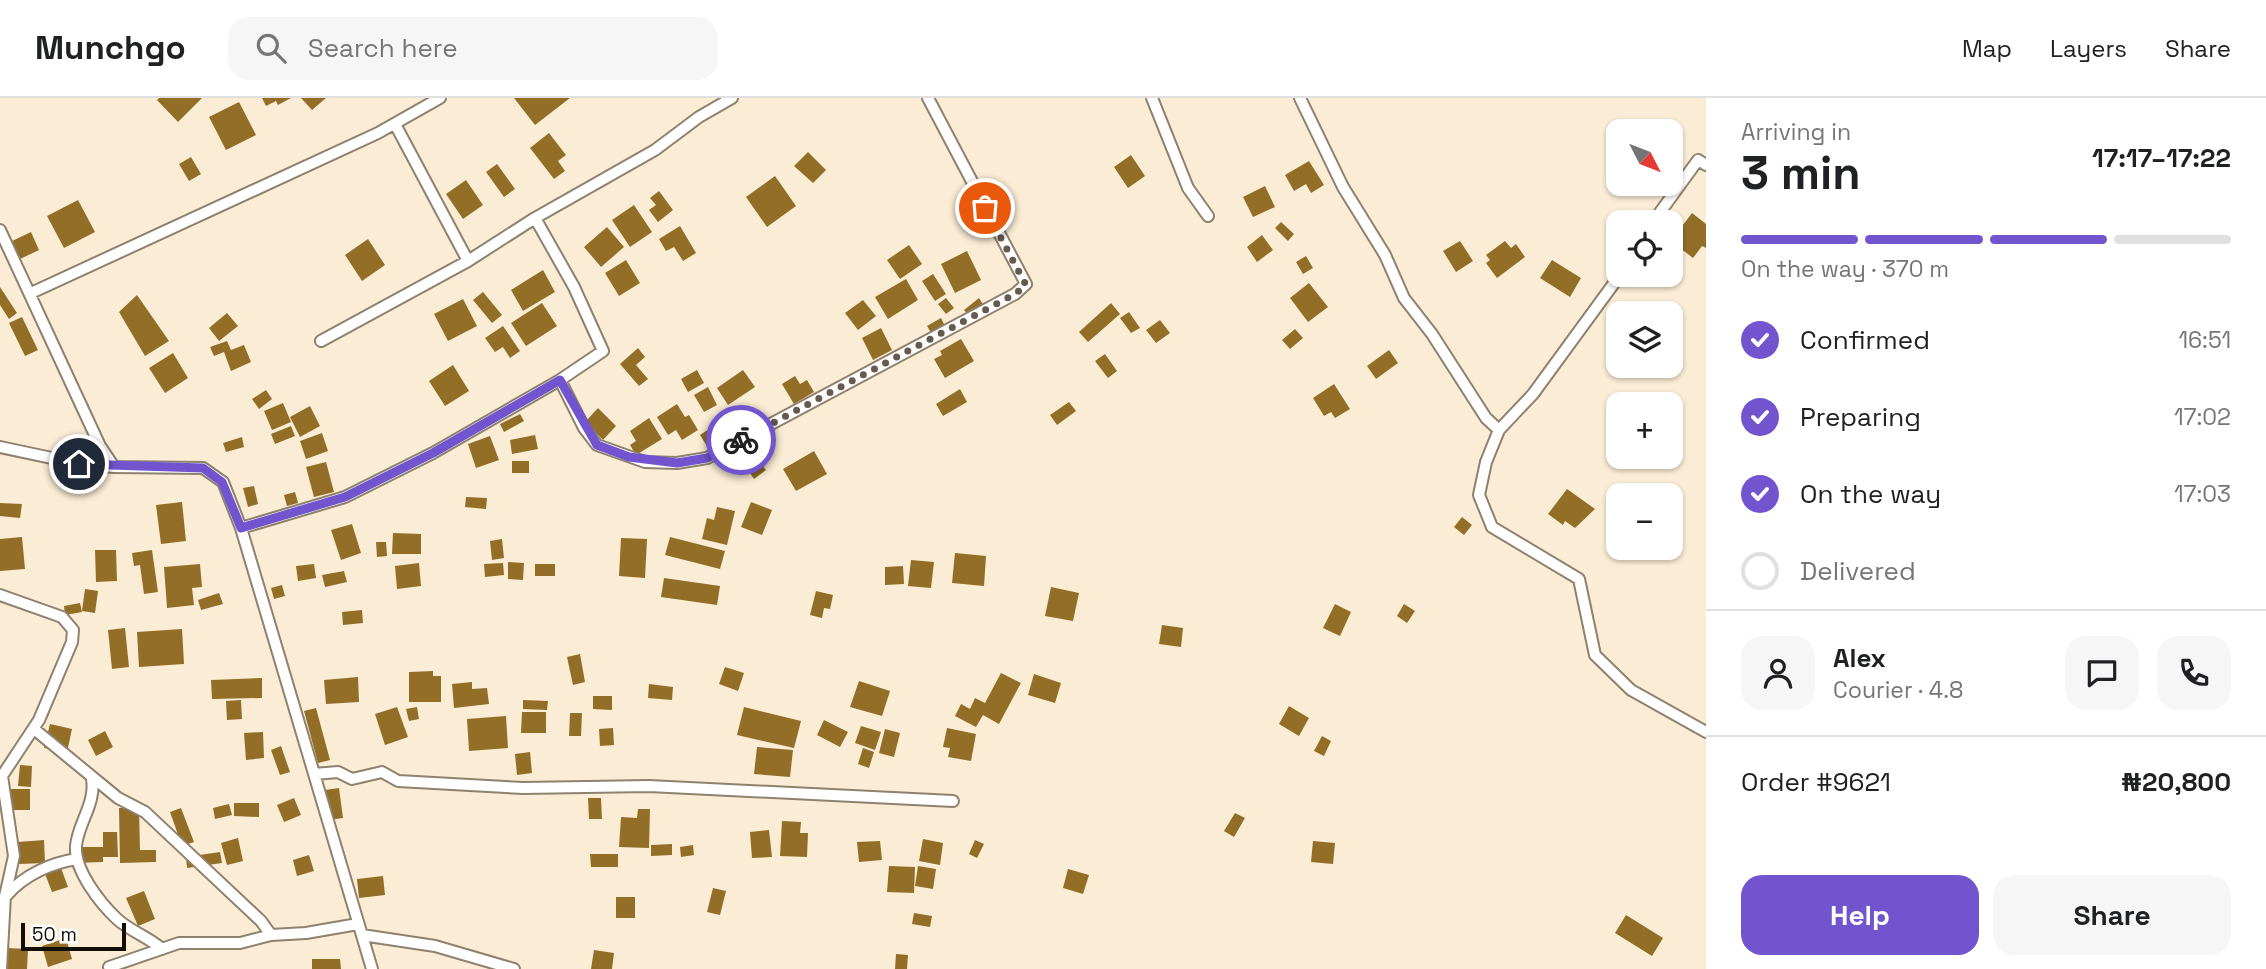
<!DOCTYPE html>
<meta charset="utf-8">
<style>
:root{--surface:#fff;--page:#f6f6f6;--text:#202124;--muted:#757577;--line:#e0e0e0;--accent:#7154ce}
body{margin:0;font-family:"Space Grotesk",sans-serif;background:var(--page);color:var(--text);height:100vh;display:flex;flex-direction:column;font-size:26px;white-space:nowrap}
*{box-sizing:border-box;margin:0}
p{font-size:23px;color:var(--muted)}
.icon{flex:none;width:38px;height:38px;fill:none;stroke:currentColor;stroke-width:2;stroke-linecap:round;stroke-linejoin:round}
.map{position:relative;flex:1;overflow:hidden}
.panel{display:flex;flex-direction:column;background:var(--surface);width:560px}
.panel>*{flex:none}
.needle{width:46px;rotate:132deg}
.tools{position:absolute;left:1606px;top:21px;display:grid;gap:14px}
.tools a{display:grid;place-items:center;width:77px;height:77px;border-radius:14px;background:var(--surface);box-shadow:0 2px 5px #0004;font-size:35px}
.scale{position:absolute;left:21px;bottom:18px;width:105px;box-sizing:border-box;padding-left:7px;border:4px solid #120d06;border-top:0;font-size:19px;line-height:24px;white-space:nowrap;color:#120d06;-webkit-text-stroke:5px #fff;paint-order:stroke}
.pin{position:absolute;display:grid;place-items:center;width:60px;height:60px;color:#fff;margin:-30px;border:4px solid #fff;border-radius:50%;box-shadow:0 2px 7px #0007}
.courier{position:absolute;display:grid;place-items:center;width:70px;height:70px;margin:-35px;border:5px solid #7154ce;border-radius:50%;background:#fff;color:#222;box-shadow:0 2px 9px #0007}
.overview em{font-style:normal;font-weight:700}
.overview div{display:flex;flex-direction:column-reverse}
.overview{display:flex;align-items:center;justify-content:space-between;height:119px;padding:0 35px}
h1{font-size:46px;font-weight:700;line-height:52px}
.bar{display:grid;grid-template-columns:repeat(4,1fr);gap:10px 7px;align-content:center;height:84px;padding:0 35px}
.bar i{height:9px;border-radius:5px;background:var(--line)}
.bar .active{background:var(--accent)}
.bar p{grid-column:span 4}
.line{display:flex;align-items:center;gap:18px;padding:0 35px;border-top:2px solid var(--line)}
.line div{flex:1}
.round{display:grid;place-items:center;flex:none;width:74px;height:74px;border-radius:21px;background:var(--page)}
ol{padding:0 35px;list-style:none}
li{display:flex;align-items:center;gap:21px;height:77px}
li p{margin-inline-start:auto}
li .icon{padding:7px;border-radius:50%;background:var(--accent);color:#fff;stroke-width:4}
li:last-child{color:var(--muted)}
li i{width:38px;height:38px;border:4px solid var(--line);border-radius:50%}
.button{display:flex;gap:14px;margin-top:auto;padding:14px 35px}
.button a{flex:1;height:80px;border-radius:21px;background:var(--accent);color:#fff;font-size:28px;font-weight:700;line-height:80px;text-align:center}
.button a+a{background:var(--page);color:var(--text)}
header{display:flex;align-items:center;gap:42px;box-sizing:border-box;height:98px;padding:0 35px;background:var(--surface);border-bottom:2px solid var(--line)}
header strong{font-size:33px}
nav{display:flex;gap:38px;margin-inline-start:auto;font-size:24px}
.search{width:490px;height:63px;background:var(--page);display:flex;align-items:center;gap:18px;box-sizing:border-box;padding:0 24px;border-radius:21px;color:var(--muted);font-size:26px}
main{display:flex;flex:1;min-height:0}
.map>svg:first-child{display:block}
.building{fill:#926e27}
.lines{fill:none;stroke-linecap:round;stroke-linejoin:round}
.street-casing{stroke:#8e816d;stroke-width:14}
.street{stroke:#fff;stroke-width:10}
.done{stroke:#645b4e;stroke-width:7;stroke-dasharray:0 12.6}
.route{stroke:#7154ce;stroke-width:9}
</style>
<header>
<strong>Munchgo</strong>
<div class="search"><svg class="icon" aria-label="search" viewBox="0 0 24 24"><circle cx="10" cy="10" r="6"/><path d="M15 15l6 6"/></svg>Search here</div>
<nav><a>Map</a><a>Layers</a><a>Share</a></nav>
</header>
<main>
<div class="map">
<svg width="1706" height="871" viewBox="0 0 1706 871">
<rect width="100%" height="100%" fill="#fbecd5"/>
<path class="building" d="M 159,0 L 202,0 L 178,24 L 157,2 Z
M 262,0 L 291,0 L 278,7 L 276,3 L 266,8 Z
M 301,0 L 326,0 L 312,12 Z
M 514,0 L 570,0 L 535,27 Z
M 239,4 L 256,37 L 226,52 L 209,19 Z
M 549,35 L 566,57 L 558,63 L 565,73 L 554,81 L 530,50 Z
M 808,54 L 826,72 L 813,85 L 794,68 Z
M 1131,57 L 1145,78 L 1128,90 L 1114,69 Z
M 191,59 L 201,76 L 189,83 L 179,66 Z
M 1309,63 L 1324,87 L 1311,95 L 1306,86 L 1294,93 L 1285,77 Z
M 497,66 L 515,91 L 504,99 L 486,74 Z
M 775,78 L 796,108 L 767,129 L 746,99 Z
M 466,82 L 483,107 L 463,121 L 446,96 Z
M 1265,88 L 1275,109 L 1253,119 L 1243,99 Z
M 659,93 L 673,112 L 658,124 L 649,112 L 656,107 L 650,100 Z
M 78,102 L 95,134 L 64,150 L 47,118 Z
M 634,107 L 652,134 L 630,149 L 612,122 Z
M 1692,115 L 1706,126 L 1706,150 L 1702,148 L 1693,160 L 1671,143 Z
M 1281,124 L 1294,136 L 1288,143 L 1275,130 Z
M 680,128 L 696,155 L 683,163 L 674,149 L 666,153 L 659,141 Z
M 607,129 L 624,149 L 601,169 L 584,149 Z
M 31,134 L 39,152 L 18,162 L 10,144 Z
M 1262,137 L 1273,152 L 1257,164 L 1247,149 Z
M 368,141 L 385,167 L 362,183 L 345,157 Z
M 1460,143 L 1473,163 L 1456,174 L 1443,153 Z
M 1505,143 L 1511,150 L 1516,146 L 1525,159 L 1497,180 L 1486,165 L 1490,162 L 1486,157 Z
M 909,147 L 922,166 L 900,181 L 887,162 Z
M 967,153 L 981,182 L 955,195 L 941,166 Z
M 1306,158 L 1313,170 L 1303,176 L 1296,164 Z
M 626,162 L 640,185 L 619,198 L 605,175 Z
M 1552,162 L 1581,180 L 1570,199 L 1540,180 Z
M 543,172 L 555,194 L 523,213 L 511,192 Z
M 933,176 L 946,196 L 935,203 L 922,183 Z
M 906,181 L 918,202 L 888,221 L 875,199 Z
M 1309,185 L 1328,209 L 1308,224 L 1290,200 Z
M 0,189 L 17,215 L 9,221 L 0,207 Z
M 483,194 L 502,217 L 492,225 L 473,202 Z
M 137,197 L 169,243 L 145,258 L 119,214 Z
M 946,200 L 954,210 L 946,216 L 938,206 Z
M 979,200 L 984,208 L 970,219 L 964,212 Z
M 463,201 L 477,228 L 448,243 L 434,216 Z
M 863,202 L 876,218 L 858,232 L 845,215 Z
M 542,205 L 557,228 L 526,248 L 511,225 Z
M 1111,205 L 1120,216 L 1088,244 L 1079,234 Z
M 1129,214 L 1140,230 L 1131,235 L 1120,220 Z
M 227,215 L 238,228 L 219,243 L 209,230 Z
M 22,219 L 38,252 L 25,258 L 9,225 Z
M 941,220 L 946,230 L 933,238 L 927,228 Z
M 1160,222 L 1170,235 L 1156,245 L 1146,232 Z
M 503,228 L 520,253 L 510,260 L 503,249 L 495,254 L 485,240 Z
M 881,230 L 892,252 L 873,262 L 862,240 Z
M 1295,231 L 1303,240 L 1290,251 L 1282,242 Z
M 961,241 L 974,263 L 945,280 L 934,261 L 942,257 L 940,253 Z
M 227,243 L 231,252 L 244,247 L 251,264 L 231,273 L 224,254 L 214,258 L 210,249 Z
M 638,250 L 645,259 L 636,267 L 648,281 L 639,288 L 620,266 Z
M 1389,252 L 1398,265 L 1376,281 L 1367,268 Z
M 173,255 L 188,280 L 165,295 L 149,270 Z
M 1105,256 L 1117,273 L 1108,280 L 1095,263 Z
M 453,267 L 469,293 L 445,308 L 429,283 Z
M 697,272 L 704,285 L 688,294 L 681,281 Z
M 743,272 L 755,289 L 728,307 L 717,290 Z
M 795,278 L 800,286 L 807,282 L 814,294 L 794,306 L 782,286 Z
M 1334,286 L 1350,311 L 1335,320 L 1331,314 L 1324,318 L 1313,300 Z
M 708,289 L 717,307 L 704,314 L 694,297 Z
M 960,291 L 967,304 L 943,318 L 936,306 Z
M 266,292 L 272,301 L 259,311 L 252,301 Z
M 1069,304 L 1076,313 L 1057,327 L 1050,317 Z
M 283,305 L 291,324 L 272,332 L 264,313 Z
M 677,306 L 685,319 L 689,317 L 698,332 L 682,342 L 676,332 L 668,337 L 657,319 Z
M 310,308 L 320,328 L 300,339 L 290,319 Z
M 598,310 L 616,328 L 603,342 L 585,324 Z
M 520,316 L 524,323 L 504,334 L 500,326 Z
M 649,320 L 662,341 L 636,357 L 630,347 L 636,343 L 630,333 Z
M 291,328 L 295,338 L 275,346 L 271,336 Z
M 712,329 L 718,338 L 732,329 L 736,336 L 710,353 L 700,337 Z
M 322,335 L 328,353 L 306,361 L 300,343 Z
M 535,337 L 538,351 L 512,356 L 510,342 Z
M 490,338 L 499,362 L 476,370 L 468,346 Z
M 242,339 L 244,349 L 226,354 L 223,345 Z
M 750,352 L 766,372 L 754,381 L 748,372 L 744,376 L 734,364 Z
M 814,353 L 827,376 L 796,393 L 783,371 Z
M 512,363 L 529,363 L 529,375 L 512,375 Z
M 326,364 L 334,394 L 314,399 L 306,369 Z
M 254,388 L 258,406 L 248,409 L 243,390 Z
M 1567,391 L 1595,411 L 1575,430 L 1565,423 L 1563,427 L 1548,416 Z
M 295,394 L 298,405 L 287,408 L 284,397 Z
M 466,399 L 487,400 L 486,411 L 465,409 Z
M 182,404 L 186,443 L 161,446 L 156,407 Z
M 751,404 L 772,412 L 762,437 L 741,429 Z
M 0,405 L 22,406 L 20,420 L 0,418 Z
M 717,409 L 735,413 L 727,447 L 702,441 L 707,420 L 714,422 Z
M 1462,419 L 1472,427 L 1464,437 L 1454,429 Z
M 352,426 L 361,455 L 341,462 L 331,432 Z
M 393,435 L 421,436 L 421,456 L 392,456 Z
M 22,439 L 25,471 L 0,473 L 0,441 Z
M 670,439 L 725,453 L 720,471 L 665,457 Z
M 621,440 L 647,441 L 645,480 L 619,478 Z
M 502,441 L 504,460 L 492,462 L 490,443 Z
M 376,444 L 386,444 L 387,458 L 377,459 Z
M 95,452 L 116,452 L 117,483 L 96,484 Z
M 152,452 L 158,494 L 144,496 L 140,467 L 134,468 L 132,455 Z
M 955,455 L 986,458 L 984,488 L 952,485 Z
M 911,462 L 934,464 L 931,490 L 908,488 Z
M 508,464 L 524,465 L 523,482 L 508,481 Z
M 419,465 L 421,488 L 397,491 L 395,468 Z
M 503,465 L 504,477 L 485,479 L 484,466 Z
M 200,466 L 202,489 L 192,490 L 194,507 L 167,510 L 164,469 Z
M 314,466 L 316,480 L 298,483 L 296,468 Z
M 535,466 L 555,466 L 555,478 L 535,478 Z
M 903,468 L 904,486 L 885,487 L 885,469 Z
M 344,473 L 347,484 L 325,489 L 322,477 Z
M 664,480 L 720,488 L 717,507 L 661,499 Z
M 282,487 L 285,498 L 274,501 L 271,490 Z
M 1051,489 L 1079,495 L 1073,523 L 1045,518 Z
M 85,491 L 98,493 L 95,515 L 82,513 Z
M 816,493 L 833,497 L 830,511 L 824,510 L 822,520 L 810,517 Z
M 219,495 L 223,506 L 201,512 L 198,502 Z
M 80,505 L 82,514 L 65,517 L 64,508 Z
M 1335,506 L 1351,514 L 1340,538 L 1323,530 Z
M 1404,506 L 1415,513 L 1407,525 L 1397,518 Z
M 362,512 L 363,525 L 343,527 L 342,514 Z
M 1162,527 L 1183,530 L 1181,549 L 1159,546 Z
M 125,530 L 129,569 L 112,571 L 108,532 Z
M 182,531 L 184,566 L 139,569 L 137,534 Z
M 580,556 L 585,584 L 573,587 L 567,559 Z
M 725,569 L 744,575 L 738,593 L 719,586 Z
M 433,573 L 433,578 L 441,578 L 441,604 L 409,604 L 409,574 Z
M 1001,575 L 1021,585 L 999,626 L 983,617 L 976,629 L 955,618 L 961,606 L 970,611 L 975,600 L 985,605 Z
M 1034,576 L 1061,585 L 1055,605 L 1028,597 Z
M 358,579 L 359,604 L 326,606 L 324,582 Z
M 262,580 L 262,600 L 212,601 L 211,582 Z
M 859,583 L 890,593 L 882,618 L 850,609 Z
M 472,584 L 472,591 L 487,590 L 489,606 L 454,610 L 452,586 Z
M 649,586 L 673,589 L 672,602 L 648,600 Z
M 593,598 L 612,598 L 612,612 L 593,611 Z
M 241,602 L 242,621 L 227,622 L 226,603 Z
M 523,602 L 548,603 L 547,612 L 523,611 Z
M 1289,608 L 1309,620 L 1299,638 L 1279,626 Z
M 397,609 L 408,639 L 385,647 L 375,616 Z
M 417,609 L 419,621 L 409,623 L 406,611 Z
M 744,609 L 801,623 L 794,650 L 737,637 Z
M 316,610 L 330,662 L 318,665 L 304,613 Z
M 522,614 L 546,614 L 546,635 L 521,635 Z
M 570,615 L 582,615 L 581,638 L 569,638 Z
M 506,618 L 508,650 L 469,653 L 467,621 Z
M 824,622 L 848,634 L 840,649 L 817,637 Z
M 50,626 L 72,631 L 67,654 L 44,650 Z
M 861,628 L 881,634 L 875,652 L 855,645 Z
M 613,630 L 614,647 L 600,648 L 599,631 Z
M 947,630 L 976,636 L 971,663 L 948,659 L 950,650 L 943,649 Z
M 885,631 L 900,635 L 894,659 L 879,655 Z
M 105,633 L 113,649 L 96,658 L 88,642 Z
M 263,634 L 264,660 L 246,662 L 244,635 Z
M 1322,638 L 1331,643 L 1324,658 L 1314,653 Z
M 281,648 L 290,674 L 280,677 L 271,652 Z
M 757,649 L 793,652 L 790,679 L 754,676 Z
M 863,650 L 874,654 L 869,670 L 858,666 Z
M 530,654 L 532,675 L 517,677 L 515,656 Z
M 20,667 L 32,668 L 31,689 L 18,688 Z
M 339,690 L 343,720 L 329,722 L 325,692 Z
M 5,691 L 30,691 L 30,712 L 5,712 Z
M 294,700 L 301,717 L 284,724 L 277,707 Z
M 588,700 L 601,700 L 602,721 L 589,721 Z
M 234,705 L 259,705 L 259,719 L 234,718 Z
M 229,706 L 232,717 L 215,721 L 213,710 Z
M 119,710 L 139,710 L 140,752 L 156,752 L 156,764 L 120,765 Z
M 181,710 L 194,744 L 182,748 L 170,714 Z
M 638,711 L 650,711 L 649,750 L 619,749 L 621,719 L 637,720 Z
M 1235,715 L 1245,720 L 1234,739 L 1224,733 Z
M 782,723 L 801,724 L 800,735 L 808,735 L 807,759 L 780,758 Z
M 769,732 L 772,759 L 752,760 L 750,734 Z
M 103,734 L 117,734 L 118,759 L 103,759 L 103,764 L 75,765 L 75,749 L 103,749 Z
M 238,740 L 243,763 L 227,767 L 221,745 Z
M 923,741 L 943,745 L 940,767 L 919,763 Z
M 44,742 L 45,765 L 19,766 L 18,744 Z
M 975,742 L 984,746 L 977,760 L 969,756 Z
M 880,743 L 882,762 L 859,764 L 857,744 Z
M 1313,743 L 1335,745 L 1333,766 L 1311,764 Z
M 672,746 L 672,757 L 651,758 L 651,747 Z
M 693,747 L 694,757 L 681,759 L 680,749 Z
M 220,754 L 222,765 L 187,770 L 186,759 Z
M 590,756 L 618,756 L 618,769 L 591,769 Z
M 309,757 L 314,773 L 297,778 L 293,762 Z
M 889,768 L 915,769 L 914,795 L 887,794 Z
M 918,768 L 936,771 L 933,791 L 915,788 Z
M 61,770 L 68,789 L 52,794 L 45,776 Z
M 1068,771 L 1089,777 L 1083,796 L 1063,790 Z
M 383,778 L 385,797 L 359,800 L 357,781 Z
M 713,790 L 726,793 L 720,817 L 707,814 Z
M 144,793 L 155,821 L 138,828 L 126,800 Z
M 616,799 L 635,799 L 635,820 L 616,820 Z
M 914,815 L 932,818 L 930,829 L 912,826 Z
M 1626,817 L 1663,840 L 1652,858 L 1615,835 Z
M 66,840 L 72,861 L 48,869 L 42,848 Z
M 7,850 L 28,851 L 27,871 L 6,871 Z
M 594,852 L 614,855 L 612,871 L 591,871 Z
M 896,856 L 908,857 L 907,871 L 895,871 Z
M 312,861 L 340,861 L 341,871 L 312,871 Z"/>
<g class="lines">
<defs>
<path id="street" d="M 1152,0 L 1188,90 L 1208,118
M 1300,0 L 1343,89 L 1385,157 L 1404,200 L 1432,236 L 1486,320 L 1499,332 L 1486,364 L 1479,397 L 1492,429 L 1579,481 L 1595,557 L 1631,592 L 1706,634
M 535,120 L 655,52 L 699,19 L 732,0
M 1653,124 L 1698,62 L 1706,67
M 0,132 L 100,348 L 114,369 L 203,370 L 223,384 L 241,430 L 372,871
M 31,195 L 378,35 L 440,0
M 321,243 L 468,163
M 560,282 L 584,330 L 597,347 L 645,364 L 677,365 L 707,360 L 1015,196 L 1026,186 L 928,0
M 1499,332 L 1533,296 L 1620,177
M 0,349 L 80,366 L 114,369
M 241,430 L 345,399 L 433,355 L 560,282 L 603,253 L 574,189 L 535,120 L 468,163 L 395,26
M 0,497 L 62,519 L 73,532 L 72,544 L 39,622 L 2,678 L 14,758 L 5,798 L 1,871
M 34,631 L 118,700 L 145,714 L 261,823 L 271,837
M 314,676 L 338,674 L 352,681 L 382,674 L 398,683 L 523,690 L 649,688 L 953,703
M 92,681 C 96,706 78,725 76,748 C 74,772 100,805 117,821 C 130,833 148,839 162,851
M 7,797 C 24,777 51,765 77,761
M 362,837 L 435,848 L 514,871
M 109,869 L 179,845 L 240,845 L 271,837 L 306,835 L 358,826"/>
</defs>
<use href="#street" class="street-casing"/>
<use href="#street" class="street"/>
</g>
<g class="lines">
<path class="done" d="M 741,342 L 1015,196 L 1026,187 L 985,110"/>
<path class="route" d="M 79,366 L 203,370 L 222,384 L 241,430 L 345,399 L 433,355 L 560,282 L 597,347 L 629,359 L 677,365 L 707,360 L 741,342"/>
</g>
</svg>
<div class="tools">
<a><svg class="needle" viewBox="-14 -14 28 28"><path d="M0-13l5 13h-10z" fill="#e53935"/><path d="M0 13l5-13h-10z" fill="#757577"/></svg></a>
<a><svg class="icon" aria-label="locate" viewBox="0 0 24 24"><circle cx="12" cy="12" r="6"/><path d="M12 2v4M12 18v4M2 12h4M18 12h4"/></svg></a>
<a><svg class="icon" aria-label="layers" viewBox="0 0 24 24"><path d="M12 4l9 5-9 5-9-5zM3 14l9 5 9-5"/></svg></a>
<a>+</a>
<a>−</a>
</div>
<div class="scale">50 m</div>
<div class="pin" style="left:985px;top:110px;background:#ea580c"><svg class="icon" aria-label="bag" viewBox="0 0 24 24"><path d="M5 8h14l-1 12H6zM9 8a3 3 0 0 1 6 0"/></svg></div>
<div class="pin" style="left:79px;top:366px;background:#1f2937"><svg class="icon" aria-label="home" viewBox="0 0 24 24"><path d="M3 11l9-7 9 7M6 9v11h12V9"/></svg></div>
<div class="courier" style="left:741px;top:342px"><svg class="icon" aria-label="bike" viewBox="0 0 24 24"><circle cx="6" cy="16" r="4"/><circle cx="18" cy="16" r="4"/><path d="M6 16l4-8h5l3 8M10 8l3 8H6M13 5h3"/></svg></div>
</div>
<section class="panel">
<div class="overview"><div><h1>3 min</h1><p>Arriving in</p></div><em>17:17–17:22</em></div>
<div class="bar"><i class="active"></i><i class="active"></i><i class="active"></i><i></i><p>On the way · 370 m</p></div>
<ol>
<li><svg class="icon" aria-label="check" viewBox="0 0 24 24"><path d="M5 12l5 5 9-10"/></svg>Confirmed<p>16:51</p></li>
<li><svg class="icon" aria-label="check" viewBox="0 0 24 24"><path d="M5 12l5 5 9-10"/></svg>Preparing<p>17:02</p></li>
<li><svg class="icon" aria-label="check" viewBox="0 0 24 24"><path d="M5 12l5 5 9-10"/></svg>On the way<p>17:03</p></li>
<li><i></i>Delivered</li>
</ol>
<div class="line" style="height:126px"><a class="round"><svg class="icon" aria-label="person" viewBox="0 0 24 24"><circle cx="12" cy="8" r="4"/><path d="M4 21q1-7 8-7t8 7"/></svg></a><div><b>Alex</b><p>Courier · 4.8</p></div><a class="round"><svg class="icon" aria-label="chat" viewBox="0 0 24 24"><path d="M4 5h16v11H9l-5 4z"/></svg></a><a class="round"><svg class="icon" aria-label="phone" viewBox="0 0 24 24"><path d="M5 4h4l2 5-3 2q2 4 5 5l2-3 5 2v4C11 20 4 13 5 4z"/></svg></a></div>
<div class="line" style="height:91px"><div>Order #9621</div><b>₦20,800</b></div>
<div class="button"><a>Help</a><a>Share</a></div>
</section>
</main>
